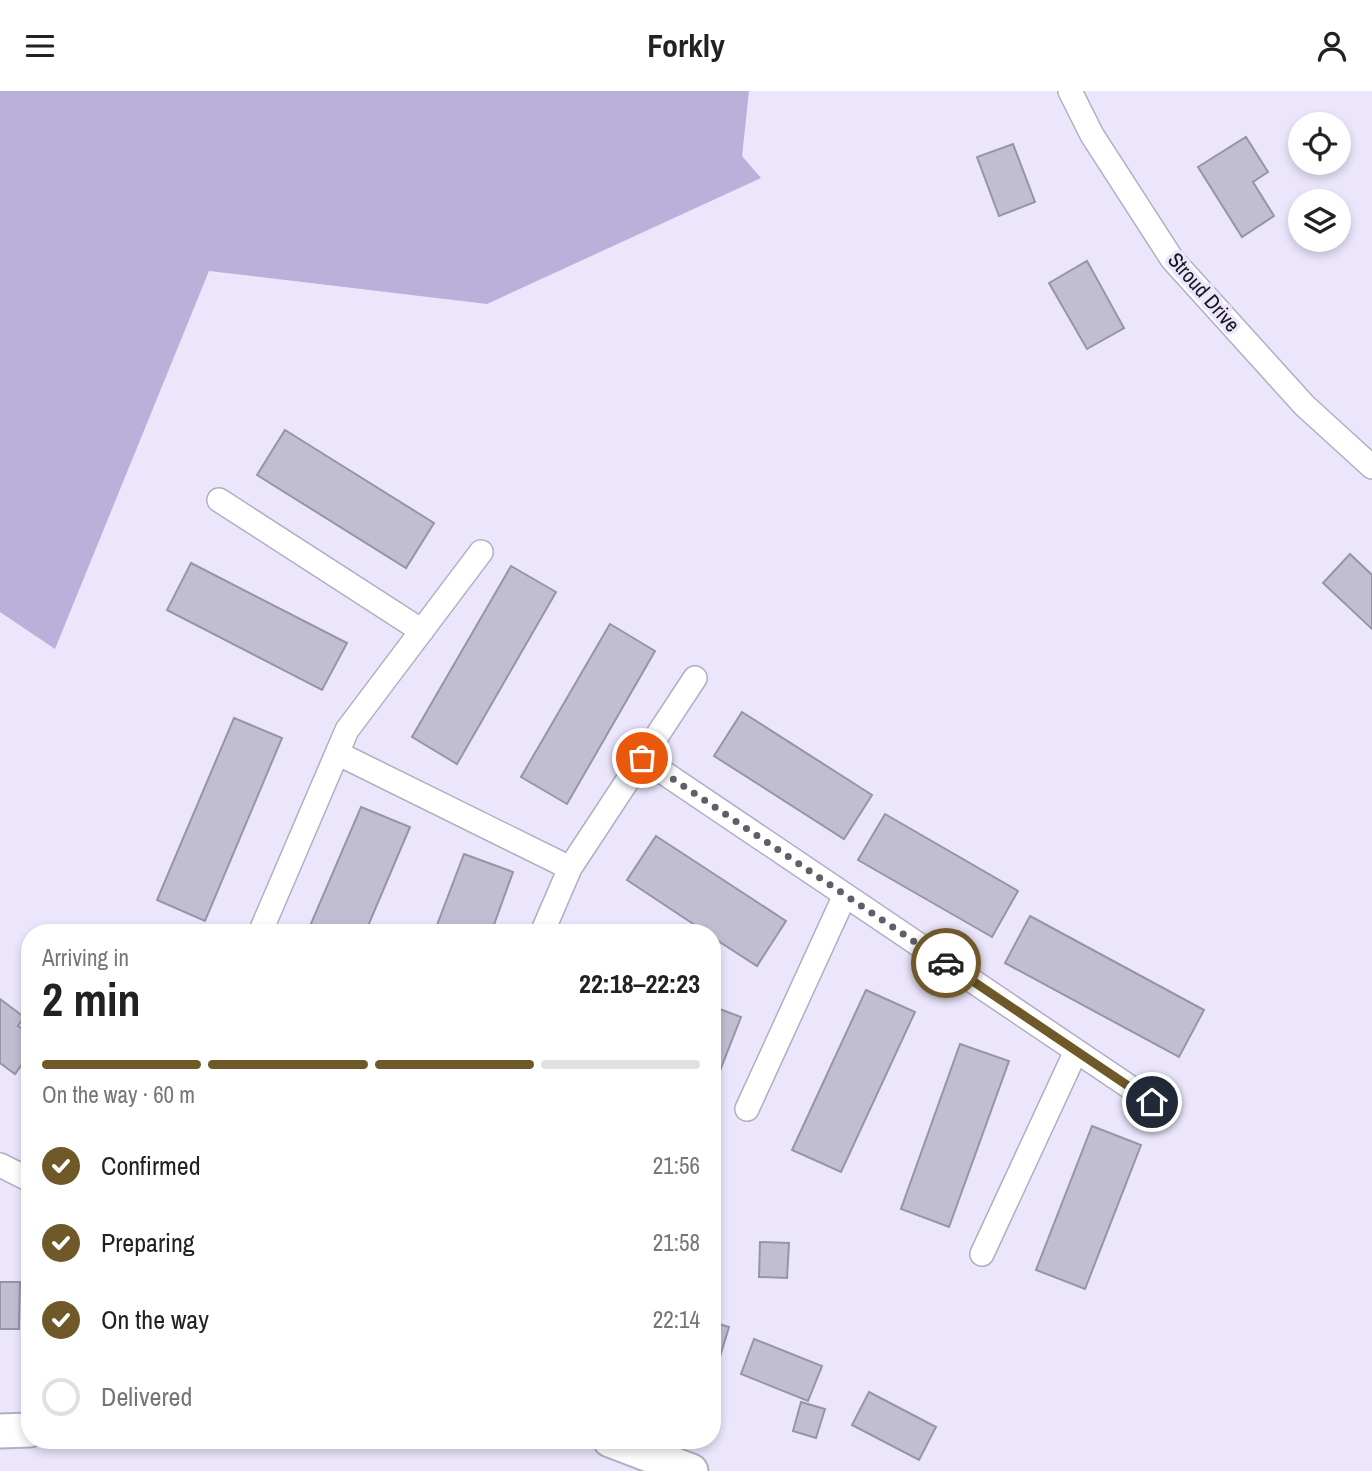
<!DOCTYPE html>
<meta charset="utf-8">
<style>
:root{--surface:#fff;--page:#f6f6f6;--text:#222;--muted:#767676;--line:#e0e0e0;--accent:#6f5928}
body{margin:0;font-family:"Archivo Narrow",sans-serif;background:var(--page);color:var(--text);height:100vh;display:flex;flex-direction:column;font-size:26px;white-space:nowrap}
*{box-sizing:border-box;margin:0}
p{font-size:23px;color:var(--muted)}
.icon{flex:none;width:38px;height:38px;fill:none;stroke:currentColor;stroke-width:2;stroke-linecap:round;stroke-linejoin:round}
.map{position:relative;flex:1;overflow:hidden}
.side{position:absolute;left:21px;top:833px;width:700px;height:525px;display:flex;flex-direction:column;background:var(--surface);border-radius:28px;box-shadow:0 4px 10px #0003}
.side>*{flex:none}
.controls{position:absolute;left:1288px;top:21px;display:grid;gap:14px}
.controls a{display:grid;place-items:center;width:63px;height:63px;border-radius:50%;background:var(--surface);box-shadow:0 4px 10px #0003;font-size:35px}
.pin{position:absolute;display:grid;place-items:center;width:60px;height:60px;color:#fff;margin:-30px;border:4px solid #fff;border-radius:50%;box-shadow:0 2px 7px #0007}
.courier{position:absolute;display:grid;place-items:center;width:70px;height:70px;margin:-35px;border:5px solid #6f5928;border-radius:50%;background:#fff;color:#222;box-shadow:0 2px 9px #0007}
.headline em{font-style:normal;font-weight:800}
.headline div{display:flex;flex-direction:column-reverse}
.headline{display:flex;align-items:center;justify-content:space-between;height:119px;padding:0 21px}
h1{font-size:46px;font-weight:800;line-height:52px}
.bar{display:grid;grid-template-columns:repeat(4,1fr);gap:10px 7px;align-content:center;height:84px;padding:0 21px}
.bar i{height:9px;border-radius:5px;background:var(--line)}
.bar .active{background:var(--accent)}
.bar p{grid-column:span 4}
ol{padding:0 21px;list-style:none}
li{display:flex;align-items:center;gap:21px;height:77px}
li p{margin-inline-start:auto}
li .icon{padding:7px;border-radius:50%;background:var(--accent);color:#fff;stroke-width:4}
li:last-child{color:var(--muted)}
li i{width:38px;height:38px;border:4px solid var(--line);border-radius:50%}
header{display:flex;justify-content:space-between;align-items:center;height:91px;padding:0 21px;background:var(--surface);font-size:32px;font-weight:800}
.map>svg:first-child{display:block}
.green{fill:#bab0d9}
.building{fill:#c2bed2;stroke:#9894a8;stroke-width:2}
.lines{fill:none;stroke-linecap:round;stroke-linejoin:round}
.street-casing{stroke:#b2aec2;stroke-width:26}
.secondary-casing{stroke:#b2aec2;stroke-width:37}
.street{stroke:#fff;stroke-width:23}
.secondary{stroke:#fff;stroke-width:33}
.done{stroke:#615e6a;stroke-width:7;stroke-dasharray:0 12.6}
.route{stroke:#6f5928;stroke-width:9}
.labels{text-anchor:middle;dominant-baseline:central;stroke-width:7;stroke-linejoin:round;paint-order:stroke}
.street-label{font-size:21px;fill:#17151c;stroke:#ebe6fc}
</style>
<header><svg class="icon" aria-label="menu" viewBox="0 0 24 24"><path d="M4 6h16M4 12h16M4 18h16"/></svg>Forkly<svg class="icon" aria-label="person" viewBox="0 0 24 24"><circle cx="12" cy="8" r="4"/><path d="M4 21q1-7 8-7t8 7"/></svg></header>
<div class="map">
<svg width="1372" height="1380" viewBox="0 0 1372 1380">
<rect width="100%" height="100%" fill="#ebe6fc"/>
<path class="green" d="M 0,0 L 749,0 L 742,65 L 761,87 L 487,213 L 209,180 L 55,558 L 0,521 Z"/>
<path class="building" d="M 1246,46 L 1268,81 L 1253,91 L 1274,125 L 1242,146 L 1198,76 Z
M 1013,53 L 1035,111 L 999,125 L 977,66 Z
M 1087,170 L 1124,237 L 1087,258 L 1049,192 Z
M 285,339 L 434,432 L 406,477 L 257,384 Z
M 1350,463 L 1372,484 L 1372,538 L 1323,492 Z
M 191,472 L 347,552 L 322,599 L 167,519 Z
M 511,475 L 556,501 L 457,673 L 412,646 Z
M 610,533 L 655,560 L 567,713 L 521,686 Z
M 742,621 L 872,704 L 844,748 L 714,665 Z
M 234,627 L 282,647 L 205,830 L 157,809 Z
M 361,716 L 410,736 L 365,842 L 307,842 Z
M 885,723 L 1018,800 L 992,846 L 858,769 Z
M 656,745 L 786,830 L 757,875 L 712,846 L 712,842 L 707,842 L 627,789 Z
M 464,763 L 513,781 L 491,842 L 434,842 Z
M 1030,825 L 1204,919 L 1179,966 L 1005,872 Z
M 866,899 L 915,921 L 841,1081 L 792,1059 Z
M 0,908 L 24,926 L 18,935 L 30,943 L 30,962 L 15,983 L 0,972 Z
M 712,915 L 741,926 L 712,1000 Z
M 960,953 L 1009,970 L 949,1136 L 901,1118 Z
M 1092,1035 L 1141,1054 L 1085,1198 L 1036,1179 Z
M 760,1151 L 789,1152 L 787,1187 L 759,1186 Z
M 0,1191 L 20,1191 L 19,1238 L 0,1238 Z
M 712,1231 L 729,1236 L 718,1272 L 712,1270 Z
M 754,1248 L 822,1275 L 808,1310 L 741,1283 Z
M 869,1301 L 936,1336 L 919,1369 L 852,1334 Z
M 801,1311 L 825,1318 L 816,1347 L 793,1340 Z"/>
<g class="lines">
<defs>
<path id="street" d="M 1070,0 L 1092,44 L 1172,168 L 1304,314 L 1372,376
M 219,409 L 422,540
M 337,662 L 570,777
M 642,667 L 1152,1011
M 260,842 L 347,639 L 481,461
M 542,842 L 570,777 L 695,587
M 747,1018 L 845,804
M 0,1074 L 30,1089
M 982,1163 L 1076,960"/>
<path id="secondary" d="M 0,1340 L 30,1339
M 610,1349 L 691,1380"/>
</defs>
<use href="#street" class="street-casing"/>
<use href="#secondary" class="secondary-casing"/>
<use href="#street" class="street"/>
<use href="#secondary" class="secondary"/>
</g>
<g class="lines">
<path class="done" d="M 642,667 L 946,872"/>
<path class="route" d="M 946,872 L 1152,1011"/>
</g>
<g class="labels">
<g class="street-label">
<text transform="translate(1204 201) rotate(49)">Stroud Drive</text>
</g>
</g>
</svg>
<div class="controls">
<a><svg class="icon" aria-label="locate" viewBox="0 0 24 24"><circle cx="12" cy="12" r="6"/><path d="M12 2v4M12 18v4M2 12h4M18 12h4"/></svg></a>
<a><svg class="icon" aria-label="layers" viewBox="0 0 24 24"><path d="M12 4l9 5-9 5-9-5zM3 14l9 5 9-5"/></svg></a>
</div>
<div class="pin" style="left:642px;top:667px;background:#ea580c"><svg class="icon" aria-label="bag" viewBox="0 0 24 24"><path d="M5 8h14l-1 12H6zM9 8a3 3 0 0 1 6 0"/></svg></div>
<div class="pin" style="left:1152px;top:1011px;background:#1f2937"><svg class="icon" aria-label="home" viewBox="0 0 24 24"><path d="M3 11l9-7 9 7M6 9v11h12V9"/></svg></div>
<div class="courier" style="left:946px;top:872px"><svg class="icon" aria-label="car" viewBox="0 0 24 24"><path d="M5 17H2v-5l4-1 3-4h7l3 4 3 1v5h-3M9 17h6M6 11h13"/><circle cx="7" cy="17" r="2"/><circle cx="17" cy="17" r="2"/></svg></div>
<section class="side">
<div class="headline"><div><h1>2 min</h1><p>Arriving in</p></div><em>22:18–22:23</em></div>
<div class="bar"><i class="active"></i><i class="active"></i><i class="active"></i><i></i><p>On the way · 60 m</p></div>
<ol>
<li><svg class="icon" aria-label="check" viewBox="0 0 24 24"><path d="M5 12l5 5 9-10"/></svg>Confirmed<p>21:56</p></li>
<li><svg class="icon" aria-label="check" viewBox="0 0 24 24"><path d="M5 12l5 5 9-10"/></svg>Preparing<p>21:58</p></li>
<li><svg class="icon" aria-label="check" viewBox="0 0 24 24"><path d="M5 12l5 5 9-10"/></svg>On the way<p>22:14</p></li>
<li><i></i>Delivered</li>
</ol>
</section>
</div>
